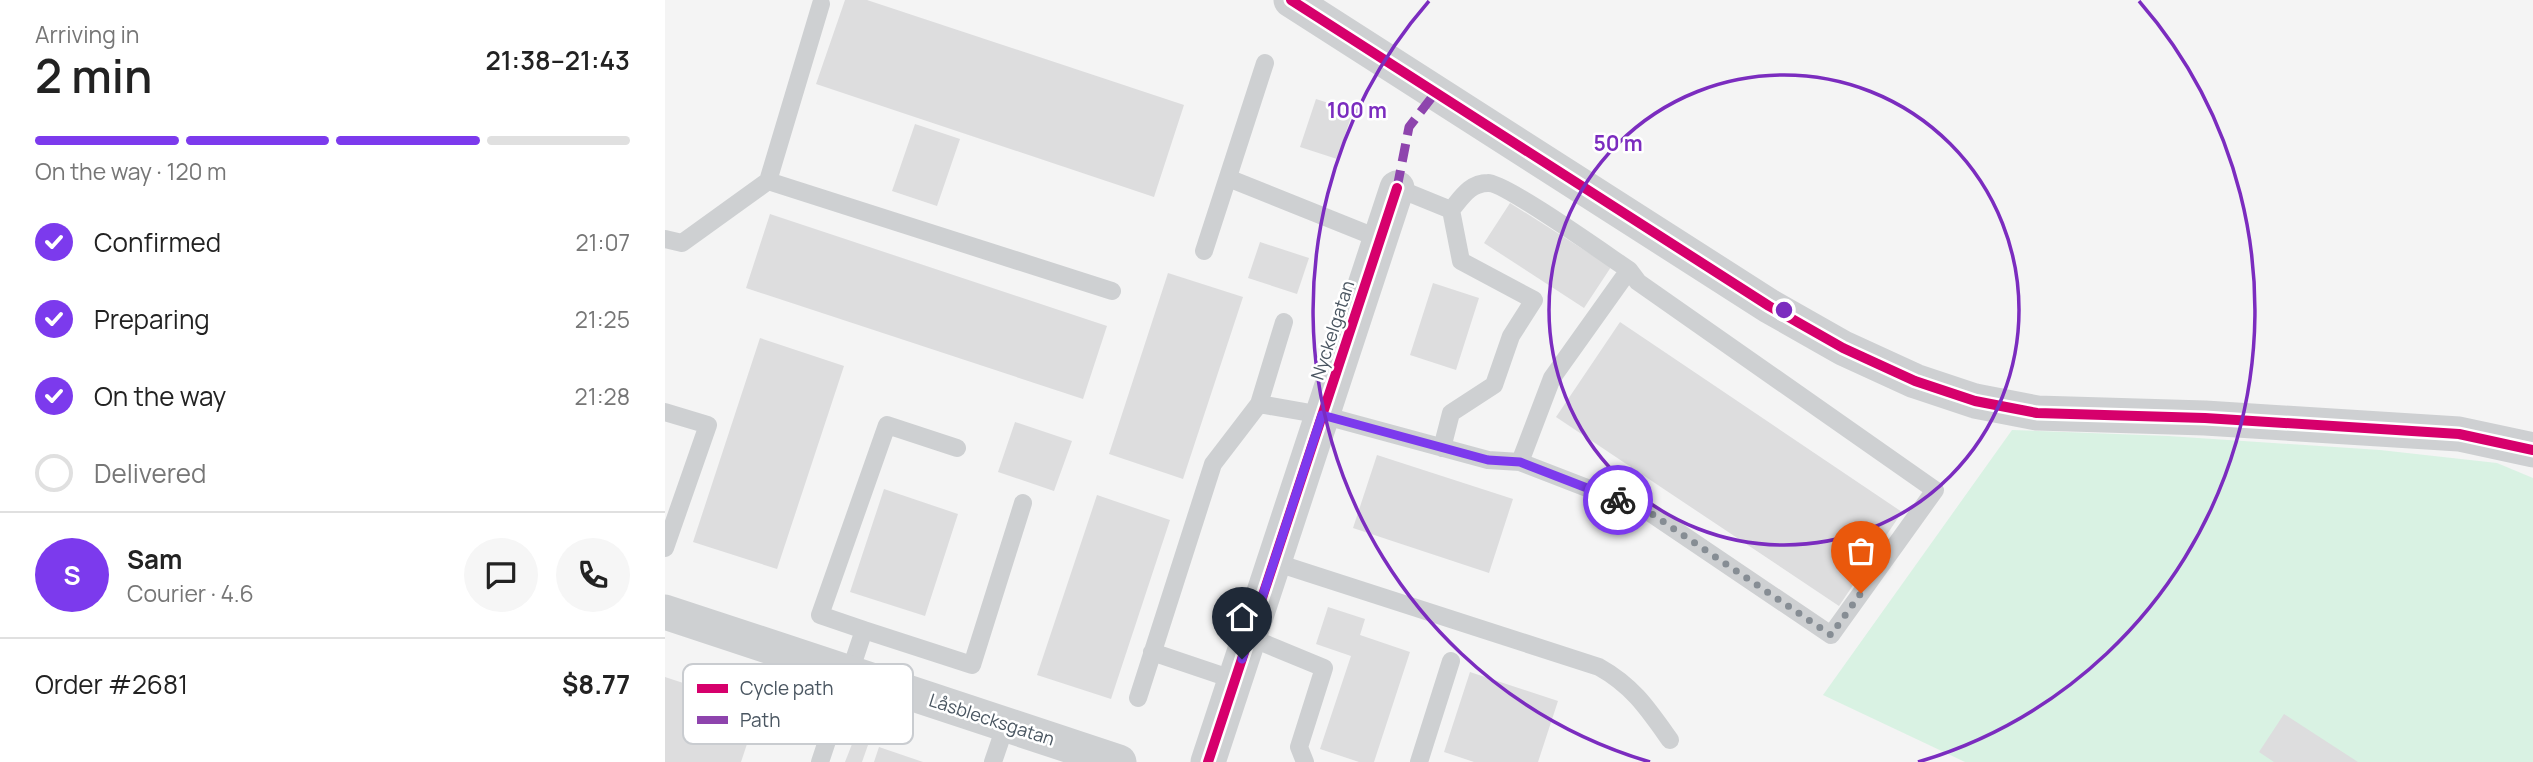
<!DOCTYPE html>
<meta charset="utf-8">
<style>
:root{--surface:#fff;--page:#f6f6f6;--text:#222;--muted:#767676;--line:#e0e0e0;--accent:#7c3aed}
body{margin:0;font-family:Manrope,sans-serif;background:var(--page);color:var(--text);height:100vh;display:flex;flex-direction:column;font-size:26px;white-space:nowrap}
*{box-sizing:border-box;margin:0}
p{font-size:23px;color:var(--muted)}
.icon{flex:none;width:38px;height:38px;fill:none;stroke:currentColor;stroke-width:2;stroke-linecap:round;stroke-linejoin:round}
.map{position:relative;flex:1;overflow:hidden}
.sheet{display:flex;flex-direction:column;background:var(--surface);width:665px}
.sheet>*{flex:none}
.pin{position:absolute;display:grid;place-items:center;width:60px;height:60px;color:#fff;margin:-72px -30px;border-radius:50% 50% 50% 0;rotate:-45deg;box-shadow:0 0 7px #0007}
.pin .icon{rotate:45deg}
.courier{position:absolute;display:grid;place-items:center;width:70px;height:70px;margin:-35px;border:5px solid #7c3aed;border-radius:50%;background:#fff;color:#222;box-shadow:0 2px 9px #0007}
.head em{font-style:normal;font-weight:600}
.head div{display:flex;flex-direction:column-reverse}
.head{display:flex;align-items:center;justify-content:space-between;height:119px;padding:0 35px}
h1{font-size:46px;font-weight:600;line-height:52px}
.bar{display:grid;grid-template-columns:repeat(4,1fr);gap:10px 7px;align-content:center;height:84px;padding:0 35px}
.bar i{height:9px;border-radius:5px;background:var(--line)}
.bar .on{background:var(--accent)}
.bar p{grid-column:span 4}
.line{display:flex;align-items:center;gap:18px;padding:0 35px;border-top:2px solid var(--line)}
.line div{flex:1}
.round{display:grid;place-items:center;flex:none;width:74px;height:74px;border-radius:37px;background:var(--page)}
ol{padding:0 35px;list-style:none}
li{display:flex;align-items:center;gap:21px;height:77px}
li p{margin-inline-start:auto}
li .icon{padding:7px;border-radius:50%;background:var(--accent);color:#fff;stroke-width:4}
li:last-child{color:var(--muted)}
li i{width:38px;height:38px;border:4px solid var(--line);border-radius:50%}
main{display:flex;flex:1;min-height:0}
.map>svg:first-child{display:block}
.green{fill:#d9f2e3}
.building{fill:#ddddde}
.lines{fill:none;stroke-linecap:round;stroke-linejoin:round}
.lane{stroke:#ced0d2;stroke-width:18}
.street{stroke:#ced0d2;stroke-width:35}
.quiet{stroke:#8e44ad;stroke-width:9;stroke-dasharray:18 9;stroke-linecap:butt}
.cycleway-casing{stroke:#fff;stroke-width:15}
.cycleway{stroke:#d6006c;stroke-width:10}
.done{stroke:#868d94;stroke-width:7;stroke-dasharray:0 12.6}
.route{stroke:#7c3aed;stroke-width:9}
.ring{fill:none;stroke:#7b2cbf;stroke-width:3.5}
.labels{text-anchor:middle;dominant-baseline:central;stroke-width:5;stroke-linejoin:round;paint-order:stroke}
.street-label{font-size:18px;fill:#4a5661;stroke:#fff}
.key{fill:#fff;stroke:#c9ccd0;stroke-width:2}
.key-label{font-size:19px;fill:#4a5661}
.centre{fill:#7b2cbf;stroke:#fff;stroke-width:3.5}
.ring-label{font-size:21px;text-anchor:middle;font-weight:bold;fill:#7b2cbf;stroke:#fff;stroke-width:5;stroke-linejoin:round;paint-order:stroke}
</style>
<main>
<section class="sheet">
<div class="head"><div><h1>2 min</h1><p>Arriving in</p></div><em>21:38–21:43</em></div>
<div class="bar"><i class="on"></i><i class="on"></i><i class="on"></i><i></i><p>On the way · 120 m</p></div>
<ol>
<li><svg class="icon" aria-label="check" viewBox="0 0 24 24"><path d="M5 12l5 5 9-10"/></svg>Confirmed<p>21:07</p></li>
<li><svg class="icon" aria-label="check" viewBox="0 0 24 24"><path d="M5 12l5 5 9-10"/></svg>Preparing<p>21:25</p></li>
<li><svg class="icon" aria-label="check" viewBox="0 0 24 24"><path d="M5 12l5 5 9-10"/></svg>On the way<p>21:28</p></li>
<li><i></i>Delivered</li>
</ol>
<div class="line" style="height:126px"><b class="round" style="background:var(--accent);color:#fff">S</b><div><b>Sam</b><p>Courier · 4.6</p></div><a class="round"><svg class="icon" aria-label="chat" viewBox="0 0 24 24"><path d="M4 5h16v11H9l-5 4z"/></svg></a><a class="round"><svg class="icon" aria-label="phone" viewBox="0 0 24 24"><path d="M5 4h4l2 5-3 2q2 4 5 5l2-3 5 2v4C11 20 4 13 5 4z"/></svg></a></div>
<div class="line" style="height:91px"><div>Order #2681</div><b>$8.77</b></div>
</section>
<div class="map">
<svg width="1868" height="762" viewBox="0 0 1868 762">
<rect width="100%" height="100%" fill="#f4f4f4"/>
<path class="green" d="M 1347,430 L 1503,436 L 1715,450 L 1832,463 L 1868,478 L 1868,762 L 1300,762 L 1158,695 Z"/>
<path class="building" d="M 180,0 L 202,0 L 519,105 L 489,197 L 151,84 Z
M 651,99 L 688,111 L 672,159 L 635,147 Z
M 250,124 L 295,139 L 272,206 L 227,191 Z
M 845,203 L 946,267 L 919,308 L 819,243 Z
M 105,214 L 442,326 L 418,399 L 81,288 Z
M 595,242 L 644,258 L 632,294 L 583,278 Z
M 503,273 L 578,297 L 518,479 L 444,454 Z
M 768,283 L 814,298 L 791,370 L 745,355 Z
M 955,322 L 1237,512 L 1174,606 L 891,417 Z
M 95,338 L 179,366 L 112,569 L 28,542 Z
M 350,422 L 407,441 L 389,491 L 333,472 Z
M 712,455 L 848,499 L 824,573 L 688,528 Z
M 219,489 L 293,514 L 260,616 L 185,592 Z
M 432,495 L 505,520 L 446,699 L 372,675 Z
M 663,607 L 700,619 L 695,635 L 745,652 L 709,762 L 694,762 L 655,749 L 686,656 L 651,644 Z
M 805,672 L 893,701 L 873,762 L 809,762 L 779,752 Z
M 0,677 L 94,708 L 76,762 L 0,762 Z
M 1619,714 L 1693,762 L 1609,762 L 1594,752 Z
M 189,739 L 203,745 L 197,762 L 180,762 Z
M 214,747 L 258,762 L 209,762 Z"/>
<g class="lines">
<path class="lane" d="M 563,178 L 715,239
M 103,181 L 156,4
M 732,188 L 786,210 L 796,261 L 869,300 L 846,336 L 829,385 L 786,413 L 777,448
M 0,239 L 17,243 L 103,181 L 447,291
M 539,251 L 600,63
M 594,404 L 657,415 L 823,460 L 855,462 L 984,512 L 1166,635 L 1270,490 L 973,282 L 964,270 C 943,256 839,182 823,183 C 805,183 797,197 786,210
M 0,412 L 43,425 L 0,548
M 855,462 L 887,378 L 964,270
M 609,562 L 934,667 C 968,686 983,709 1005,740
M 199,630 L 307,665 L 358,503
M 584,637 L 659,668 L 634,747 L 640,762
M 487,652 L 570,680
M 473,698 L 548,464 L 594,404 L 619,322
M 155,762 L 199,630 L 155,615 L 222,425 L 292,448
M 328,762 L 341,724
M 754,762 L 786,661"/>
<path class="street" d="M 626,0 L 1104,306 L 1178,348 L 1250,381 L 1310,401 L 1372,413 L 1540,418 L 1794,434 L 1868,450
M 0,612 L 454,762
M 543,762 L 732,188"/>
<path class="quiet" d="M 732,188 L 744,127 L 771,92"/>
<defs>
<path id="cycleway" d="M 626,0 L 1104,306 L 1178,348 L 1250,381 L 1310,401 L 1372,413 L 1540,418 L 1794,434 L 1868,450
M 543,762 L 732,188"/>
</defs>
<use href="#cycleway" class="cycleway-casing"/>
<use href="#cycleway" class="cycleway"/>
</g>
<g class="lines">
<path class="done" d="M 953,500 L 984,512 L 1166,635 L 1196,593"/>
<path class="route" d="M 577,659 L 657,415 L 823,460 L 855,462 L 953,500"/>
</g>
<g class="ring">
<circle cx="1119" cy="310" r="235"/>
<path d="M985 762A471 471 0 0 1 764 1M1474 1A471 471 0 0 1 1253 762"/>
</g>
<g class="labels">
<g class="street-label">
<text transform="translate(667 330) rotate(-72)">Nyckelgatan</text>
<text transform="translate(327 719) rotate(18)">Låsblecksgatan</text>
</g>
</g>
<rect x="18" y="664" width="230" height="80" rx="10" class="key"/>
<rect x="32" y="684" width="31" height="9" fill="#d6006c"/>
<rect x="32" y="716" width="31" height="8" fill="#8e44ad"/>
<g class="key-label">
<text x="75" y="695">Cycle path</text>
<text x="75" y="727">Path</text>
</g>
<circle cx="1119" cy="310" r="10" class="centre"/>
<g class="ring-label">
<text x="692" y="118">100 m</text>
<text x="953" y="151">50 m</text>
</g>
</svg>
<div class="pin" style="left:1196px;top:593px;background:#ea580c"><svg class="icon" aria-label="bag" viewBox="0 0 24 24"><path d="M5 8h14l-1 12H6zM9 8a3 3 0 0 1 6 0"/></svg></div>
<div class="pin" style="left:577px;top:659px;background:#1f2937"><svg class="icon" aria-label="home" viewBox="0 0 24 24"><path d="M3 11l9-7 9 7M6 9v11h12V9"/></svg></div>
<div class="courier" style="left:953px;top:500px"><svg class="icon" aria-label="bike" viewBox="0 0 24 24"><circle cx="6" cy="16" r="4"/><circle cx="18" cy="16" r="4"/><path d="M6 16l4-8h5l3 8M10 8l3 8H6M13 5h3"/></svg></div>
</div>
</main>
